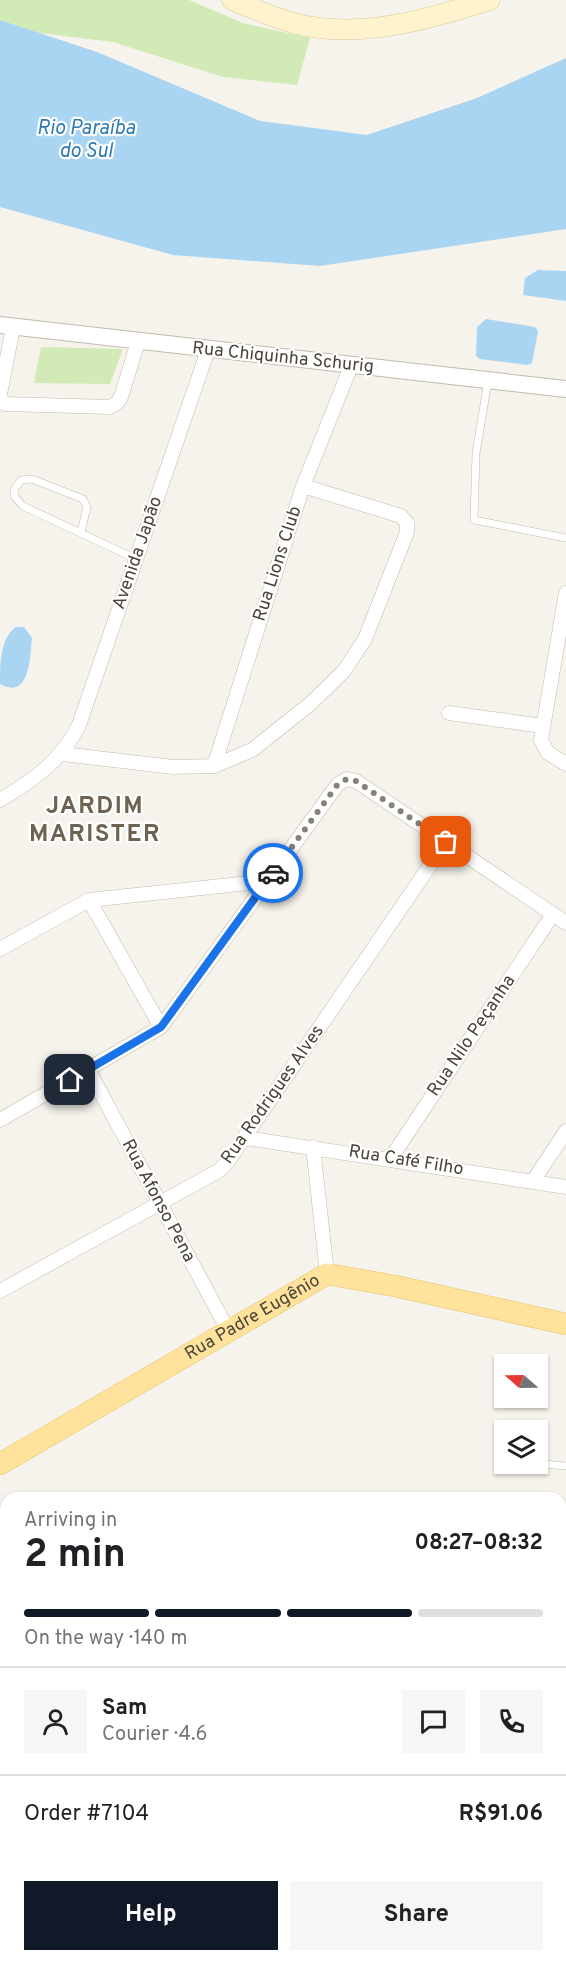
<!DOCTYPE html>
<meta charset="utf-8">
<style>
:root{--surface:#fff;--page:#f6f6f6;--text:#202124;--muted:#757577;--line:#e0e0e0;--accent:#111827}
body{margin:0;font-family:Overpass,sans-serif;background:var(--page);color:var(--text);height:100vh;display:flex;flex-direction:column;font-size:22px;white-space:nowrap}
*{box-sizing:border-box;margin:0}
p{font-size:20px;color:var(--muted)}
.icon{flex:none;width:33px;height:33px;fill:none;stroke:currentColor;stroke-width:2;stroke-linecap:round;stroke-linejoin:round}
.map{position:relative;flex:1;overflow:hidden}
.details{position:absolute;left:0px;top:1492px;width:567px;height:470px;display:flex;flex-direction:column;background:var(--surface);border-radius:18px 18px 0 0;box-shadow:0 2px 4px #0004}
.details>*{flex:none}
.needle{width:39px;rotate:290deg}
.controls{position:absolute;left:494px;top:1354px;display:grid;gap:12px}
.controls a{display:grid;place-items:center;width:54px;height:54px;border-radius:0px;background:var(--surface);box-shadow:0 2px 4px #0004;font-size:30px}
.pin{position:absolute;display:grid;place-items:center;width:51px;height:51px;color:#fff;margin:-26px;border-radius:12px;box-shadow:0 3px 9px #0006}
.courier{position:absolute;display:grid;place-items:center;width:60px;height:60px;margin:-30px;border:4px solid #1a73e8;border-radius:50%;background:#fff;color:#222;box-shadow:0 2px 8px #0007}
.headline em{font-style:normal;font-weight:700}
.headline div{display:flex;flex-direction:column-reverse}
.headline{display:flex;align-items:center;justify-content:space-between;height:102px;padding:0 24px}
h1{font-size:39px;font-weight:700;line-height:45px}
.bar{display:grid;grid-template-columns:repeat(4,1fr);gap:9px 6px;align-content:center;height:72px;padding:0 24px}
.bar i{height:8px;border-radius:4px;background:var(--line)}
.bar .active{background:var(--accent)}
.bar p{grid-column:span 4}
.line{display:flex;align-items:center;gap:15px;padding:0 24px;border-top:2px solid var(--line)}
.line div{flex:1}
.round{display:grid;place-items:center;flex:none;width:63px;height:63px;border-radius:0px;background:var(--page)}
.action{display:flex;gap:12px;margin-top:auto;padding:12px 24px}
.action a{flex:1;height:69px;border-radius:0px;background:var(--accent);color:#fff;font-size:24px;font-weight:700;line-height:69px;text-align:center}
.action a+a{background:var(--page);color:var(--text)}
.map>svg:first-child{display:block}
.green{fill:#d2eab5}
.water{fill:#a9d4f2}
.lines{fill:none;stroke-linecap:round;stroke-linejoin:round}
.service-casing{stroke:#c2bbae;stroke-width:8}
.minor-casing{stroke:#c2bbae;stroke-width:15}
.tertiary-casing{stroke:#c2bbae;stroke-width:18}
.secondary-casing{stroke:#d6c79b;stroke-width:21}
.primary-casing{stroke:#e6c16a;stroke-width:22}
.service{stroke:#fff;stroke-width:7}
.minor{stroke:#fff;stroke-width:14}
.tertiary{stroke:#fff;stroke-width:16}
.secondary{stroke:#fff3cd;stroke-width:20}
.primary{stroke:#ffe39c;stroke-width:21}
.done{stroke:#878178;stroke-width:6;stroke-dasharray:0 10.8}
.route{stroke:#1a73e8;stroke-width:8}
.labels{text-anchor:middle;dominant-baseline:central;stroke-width:4.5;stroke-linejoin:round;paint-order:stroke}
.street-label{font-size:18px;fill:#4b4439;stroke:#fff}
.water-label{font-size:20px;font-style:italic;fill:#2e7ab2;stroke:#fff}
.district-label{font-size:24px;font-weight:bold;letter-spacing:1.5px;fill:#6e6250;stroke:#fff}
</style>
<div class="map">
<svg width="566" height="1961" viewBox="0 0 566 1961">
<rect width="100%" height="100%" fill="#f6f3ec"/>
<path class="green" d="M 0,0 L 189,0 L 243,23 L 310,38 L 297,85 L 223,77 L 113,42 L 39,33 L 0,20 Z
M 41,347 L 123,349 L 110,384 L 34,383 Z
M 6,1943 L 6,1956 L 118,1956 L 118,1961 L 0,1961 L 0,1945 Z"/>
<path class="water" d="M 0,20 L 97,52 L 260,121 L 367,135 L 477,98 L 566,58 L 566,229 L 320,266 L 173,255 L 0,207 Z
M 538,270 L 566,271 L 566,301 L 523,295 L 525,278 Z
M 486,319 L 535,327 L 538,331 L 532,363 L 528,365 L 480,359 L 476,356 L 477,327 Z
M 16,627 L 24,627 L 32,638 C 30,656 30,701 0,684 C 0,665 0,638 16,627 Z"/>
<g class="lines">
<defs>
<path id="service" d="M 488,381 L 476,453 L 474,520 L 566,538
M 81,532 L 87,507 L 83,499 L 32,479 L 21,480 L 14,490 L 15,497 L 23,506 L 136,559
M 544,1464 L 566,1466"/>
<path id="minor" d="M 0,394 L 13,328
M 0,398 L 5,404 L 110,407 L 117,403 L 121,397 L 138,342
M 566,593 L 541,740 L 548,753 L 566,764
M 449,713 L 543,726
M 62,754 L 173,767 L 214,766 L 252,750 L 310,704 L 344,671 L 365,639 L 407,532 L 407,523 L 401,516 L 303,486
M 214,766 L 303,486 L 351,366
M 0,800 C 34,780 61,761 79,725 L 208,350
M 89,900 L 161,1027
M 0,949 L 89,900 L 267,881
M 88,1069 L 229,1332
M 0,1120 L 161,1027 L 338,784 L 347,779 L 356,781 L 566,923
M 246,1138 L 566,1187
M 313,1147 L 327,1274
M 391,1158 L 553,914
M 533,1181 L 566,1131
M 0,1291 L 220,1170 L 229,1160 L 446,842"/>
<path id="tertiary" d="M 0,325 L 566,389"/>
<path id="secondary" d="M 232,0 C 259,11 290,25 319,28 C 377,35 435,17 490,0"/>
<g id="primary">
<path id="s1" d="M 0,1464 L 327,1274 L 395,1286 L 566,1324"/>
</g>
</defs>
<use href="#service" class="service-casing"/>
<use href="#minor" class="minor-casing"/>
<use href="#tertiary" class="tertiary-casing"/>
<use href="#secondary" class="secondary-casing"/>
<use href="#primary" class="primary-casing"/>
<use href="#service" class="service"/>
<use href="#minor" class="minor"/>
<use href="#tertiary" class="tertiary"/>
<use href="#secondary" class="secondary"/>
<use href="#primary" class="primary"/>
</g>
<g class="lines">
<path class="done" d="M 273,873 L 338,784 L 347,779 L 356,781 L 446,842"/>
<path class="route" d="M 70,1080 L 161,1027 L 273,873"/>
</g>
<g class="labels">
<g class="street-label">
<text transform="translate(283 358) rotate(6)">Rua Chiquinha Schurig</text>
<text transform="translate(138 553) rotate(-71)">Avenida Japão</text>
<text transform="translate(278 564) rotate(-72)">Rua Lions Club</text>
<text transform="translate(472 1036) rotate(-56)">Rua Nilo Peçanha</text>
<text transform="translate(273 1095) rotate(-55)">Rua Rodrigues Alves</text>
<text transform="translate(406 1161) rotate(9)">Rua Café Filho</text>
<text transform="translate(158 1201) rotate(62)">Rua Afonso Pena</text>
<text stroke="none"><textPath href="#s1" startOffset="292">Rua Padre Eugênio</textPath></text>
</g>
<g class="water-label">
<text x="86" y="129">Rio Paraíba<tspan x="86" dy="23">do Sul</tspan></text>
</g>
<g class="district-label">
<text x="95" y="807">JARDIM<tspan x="95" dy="28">MARISTER</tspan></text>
</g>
</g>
</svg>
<div class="controls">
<a><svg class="needle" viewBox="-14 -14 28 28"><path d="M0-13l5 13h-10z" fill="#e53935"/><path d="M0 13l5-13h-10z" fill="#757577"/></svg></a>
<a><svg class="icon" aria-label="layers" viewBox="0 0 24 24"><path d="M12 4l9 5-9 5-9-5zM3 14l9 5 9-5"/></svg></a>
</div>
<div class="pin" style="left:446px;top:842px;background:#ea580c"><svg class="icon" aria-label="bag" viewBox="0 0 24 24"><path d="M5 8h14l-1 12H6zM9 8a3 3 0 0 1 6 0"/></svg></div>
<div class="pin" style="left:70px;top:1080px;background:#1f2937"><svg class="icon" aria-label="home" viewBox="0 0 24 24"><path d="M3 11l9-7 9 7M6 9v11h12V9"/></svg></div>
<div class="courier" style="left:273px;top:873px"><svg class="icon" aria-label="car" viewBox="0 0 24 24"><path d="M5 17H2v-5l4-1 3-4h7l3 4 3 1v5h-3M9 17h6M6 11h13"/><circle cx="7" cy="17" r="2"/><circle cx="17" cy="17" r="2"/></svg></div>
<section class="details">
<div class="headline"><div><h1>2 min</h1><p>Arriving in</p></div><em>08:27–08:32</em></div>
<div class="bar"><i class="active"></i><i class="active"></i><i class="active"></i><i></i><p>On the way · 140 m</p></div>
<div class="line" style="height:108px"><a class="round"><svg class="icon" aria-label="person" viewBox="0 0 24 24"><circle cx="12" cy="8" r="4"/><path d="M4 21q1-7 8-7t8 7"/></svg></a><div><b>Sam</b><p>Courier · 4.6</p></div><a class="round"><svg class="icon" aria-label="chat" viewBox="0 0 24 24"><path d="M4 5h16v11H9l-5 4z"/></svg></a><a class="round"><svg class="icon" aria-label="phone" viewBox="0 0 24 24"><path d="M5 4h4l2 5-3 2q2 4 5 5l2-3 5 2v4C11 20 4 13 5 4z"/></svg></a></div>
<div class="line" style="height:78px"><div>Order #7104</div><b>R$91.06</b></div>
<div class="action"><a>Help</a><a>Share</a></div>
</section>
</div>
